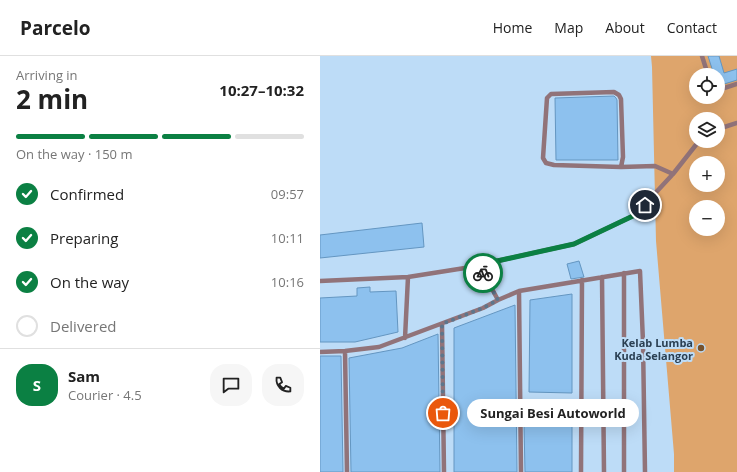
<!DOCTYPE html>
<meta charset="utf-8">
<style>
:root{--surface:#fff;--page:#f6f6f6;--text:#222;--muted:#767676;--line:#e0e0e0;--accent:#0b8043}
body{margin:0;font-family:"Open Sans",sans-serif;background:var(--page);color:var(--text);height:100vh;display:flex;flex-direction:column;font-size:15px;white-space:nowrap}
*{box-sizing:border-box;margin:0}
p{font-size:13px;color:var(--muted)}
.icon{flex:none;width:22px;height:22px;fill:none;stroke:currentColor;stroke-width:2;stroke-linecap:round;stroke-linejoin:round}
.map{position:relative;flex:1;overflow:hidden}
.details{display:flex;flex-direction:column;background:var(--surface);width:320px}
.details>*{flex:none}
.fabs{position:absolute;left:369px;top:12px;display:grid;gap:8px}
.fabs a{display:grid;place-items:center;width:36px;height:36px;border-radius:50%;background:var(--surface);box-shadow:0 4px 16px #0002;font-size:20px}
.pin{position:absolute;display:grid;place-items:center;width:34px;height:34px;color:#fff;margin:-17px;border:2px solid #fff;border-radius:50%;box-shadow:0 1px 4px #0007}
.courier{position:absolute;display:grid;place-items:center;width:40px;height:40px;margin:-20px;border:3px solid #0b8043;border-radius:50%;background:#fff;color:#222;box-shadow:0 1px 5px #0007}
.bubble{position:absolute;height:28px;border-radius:14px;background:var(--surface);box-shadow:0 4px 16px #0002;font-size:13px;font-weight:700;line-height:28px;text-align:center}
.head em{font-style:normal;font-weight:700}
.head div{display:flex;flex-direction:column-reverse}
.head{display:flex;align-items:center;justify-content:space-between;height:68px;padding:0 16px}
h1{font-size:26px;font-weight:700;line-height:30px}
.bar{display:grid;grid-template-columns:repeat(4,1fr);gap:6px 4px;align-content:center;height:48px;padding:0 16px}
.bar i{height:5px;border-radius:3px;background:var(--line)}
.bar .current{background:var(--accent)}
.bar p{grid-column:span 4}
.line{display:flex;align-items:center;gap:10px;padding:0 16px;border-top:1px solid var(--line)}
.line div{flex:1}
.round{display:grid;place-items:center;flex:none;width:42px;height:42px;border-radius:16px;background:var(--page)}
ol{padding:0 16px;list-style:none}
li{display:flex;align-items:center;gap:12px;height:44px}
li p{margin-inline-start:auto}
li .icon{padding:4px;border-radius:50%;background:var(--accent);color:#fff;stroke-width:4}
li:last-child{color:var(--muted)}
li i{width:22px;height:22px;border:2px solid var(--line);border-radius:50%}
header{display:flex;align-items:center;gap:24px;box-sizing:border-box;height:56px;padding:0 20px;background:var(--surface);border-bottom:1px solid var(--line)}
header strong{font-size:19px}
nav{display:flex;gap:22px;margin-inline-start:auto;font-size:14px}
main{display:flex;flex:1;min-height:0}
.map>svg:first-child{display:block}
.green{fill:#dea56c;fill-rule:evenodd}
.building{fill:#8dc1ee;stroke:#6496c1}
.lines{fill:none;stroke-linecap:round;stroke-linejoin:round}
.lane{stroke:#917379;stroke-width:4.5}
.done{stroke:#5d768c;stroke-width:4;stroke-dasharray:0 7.2}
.route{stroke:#0b8043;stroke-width:5}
.poi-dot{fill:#77522c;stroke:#bddcf7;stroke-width:1.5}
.labels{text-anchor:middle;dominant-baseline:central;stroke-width:4;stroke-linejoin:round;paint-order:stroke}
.poi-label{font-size:11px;font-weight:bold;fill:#2a3f52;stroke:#bddcf7;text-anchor:end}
</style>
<header>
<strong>Parcelo</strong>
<nav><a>Home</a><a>Map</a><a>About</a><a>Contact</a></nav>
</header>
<main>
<section class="details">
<div class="head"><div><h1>2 min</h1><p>Arriving in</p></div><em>10:27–10:32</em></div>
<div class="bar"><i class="current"></i><i class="current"></i><i class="current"></i><i></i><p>On the way · 150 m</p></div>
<ol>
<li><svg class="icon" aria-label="check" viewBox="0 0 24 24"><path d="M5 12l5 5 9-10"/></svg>Confirmed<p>09:57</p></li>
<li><svg class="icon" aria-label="check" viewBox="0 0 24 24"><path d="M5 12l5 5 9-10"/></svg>Preparing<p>10:11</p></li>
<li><svg class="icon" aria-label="check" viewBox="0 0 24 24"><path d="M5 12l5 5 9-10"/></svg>On the way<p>10:16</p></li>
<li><i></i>Delivered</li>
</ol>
<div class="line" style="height:72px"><b class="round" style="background:var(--accent);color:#fff">S</b><div><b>Sam</b><p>Courier · 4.5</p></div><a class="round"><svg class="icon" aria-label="chat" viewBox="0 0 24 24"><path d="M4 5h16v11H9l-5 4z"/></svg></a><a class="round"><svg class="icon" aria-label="phone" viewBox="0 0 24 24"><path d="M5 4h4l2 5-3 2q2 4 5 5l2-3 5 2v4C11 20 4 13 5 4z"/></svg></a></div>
</section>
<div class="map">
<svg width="417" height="416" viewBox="0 0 417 416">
<rect width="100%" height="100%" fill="#bddcf7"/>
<path class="green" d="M 331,0 L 417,0 L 417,416 L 354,416 L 354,398 L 336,185 L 332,11 ZM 376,19 L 398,19 L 398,41 L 376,41 ZM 376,63 L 398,63 L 398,85 L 376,85 ZM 376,107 L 398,107 L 398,129 L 376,129 ZM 376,151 L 398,151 L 398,173 L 376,173 Z"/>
<path class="building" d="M 388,0 L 399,0 L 404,17 L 417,13 L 417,24 L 398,30 L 398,19 L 394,19 Z
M 294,40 L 296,42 L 297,44 L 298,104 L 236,104 L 235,42 Z
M 102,167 L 104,191 L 0,202 L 0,179 Z
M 259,205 L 264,221 L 251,223 L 247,208 Z
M 50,231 L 50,236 L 76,235 L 78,276 L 35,286 L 0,286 L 0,242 L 37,240 L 37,232 Z
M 252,238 L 252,337 L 209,336 L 210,244 Z
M 195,249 L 197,416 L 134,416 L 134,272 Z
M 118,278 L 120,416 L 31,416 L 29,302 L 82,292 Z
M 0,300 L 21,300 L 23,416 L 0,416 Z
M 204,368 L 252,368 L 252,416 L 205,416 Z"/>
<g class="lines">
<path class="lane" d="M 382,0 L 388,19
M 398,34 L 417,28
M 398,73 L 417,67
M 301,111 L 303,101 L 301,43 L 299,39 L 294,36 L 231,38 L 227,42 L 223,102 L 226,107 L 234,109 L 301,111 L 335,110 L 353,118
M 159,209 L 178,244
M 304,217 L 304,416
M 282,221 L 284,416
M 0,225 L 88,221 L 145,212 L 254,188 L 315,159 L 353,118 L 379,85
M 199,235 L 201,416
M 122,268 L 124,416
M 85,282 L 88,221
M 25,295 L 27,416
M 0,296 L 25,295 L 59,291 L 163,252 L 178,244 L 199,235 L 320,215 L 323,286 L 325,416
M 261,416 L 262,224"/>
</g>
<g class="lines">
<path class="done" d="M 123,357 L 122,268 L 163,252 L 178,244 L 163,217"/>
<path class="route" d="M 163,217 L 159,209 L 254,188 L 315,159 L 325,149"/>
</g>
<circle class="poi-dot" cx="381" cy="292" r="4"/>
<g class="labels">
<g class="poi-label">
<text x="373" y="286">Kelab Lumba<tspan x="373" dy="13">Kuda Selangor</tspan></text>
</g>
</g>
</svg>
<div class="fabs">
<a><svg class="icon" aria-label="locate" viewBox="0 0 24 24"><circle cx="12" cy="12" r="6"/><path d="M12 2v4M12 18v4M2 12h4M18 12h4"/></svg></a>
<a><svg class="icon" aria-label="layers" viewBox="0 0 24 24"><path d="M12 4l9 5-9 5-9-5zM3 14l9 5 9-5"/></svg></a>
<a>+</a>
<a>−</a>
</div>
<div class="pin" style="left:123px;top:357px;background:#ea580c"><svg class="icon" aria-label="bag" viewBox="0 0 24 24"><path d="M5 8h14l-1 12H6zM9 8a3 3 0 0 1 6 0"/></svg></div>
<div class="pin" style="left:325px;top:149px;background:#1f2937"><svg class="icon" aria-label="home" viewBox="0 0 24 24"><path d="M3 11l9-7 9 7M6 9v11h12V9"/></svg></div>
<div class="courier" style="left:163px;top:217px"><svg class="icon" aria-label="bike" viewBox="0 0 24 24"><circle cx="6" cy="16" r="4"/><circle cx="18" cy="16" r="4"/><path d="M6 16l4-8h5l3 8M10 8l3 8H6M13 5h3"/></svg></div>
<div class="bubble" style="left:147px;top:343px;width:172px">Sungai Besi Autoworld</div>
</div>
</main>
